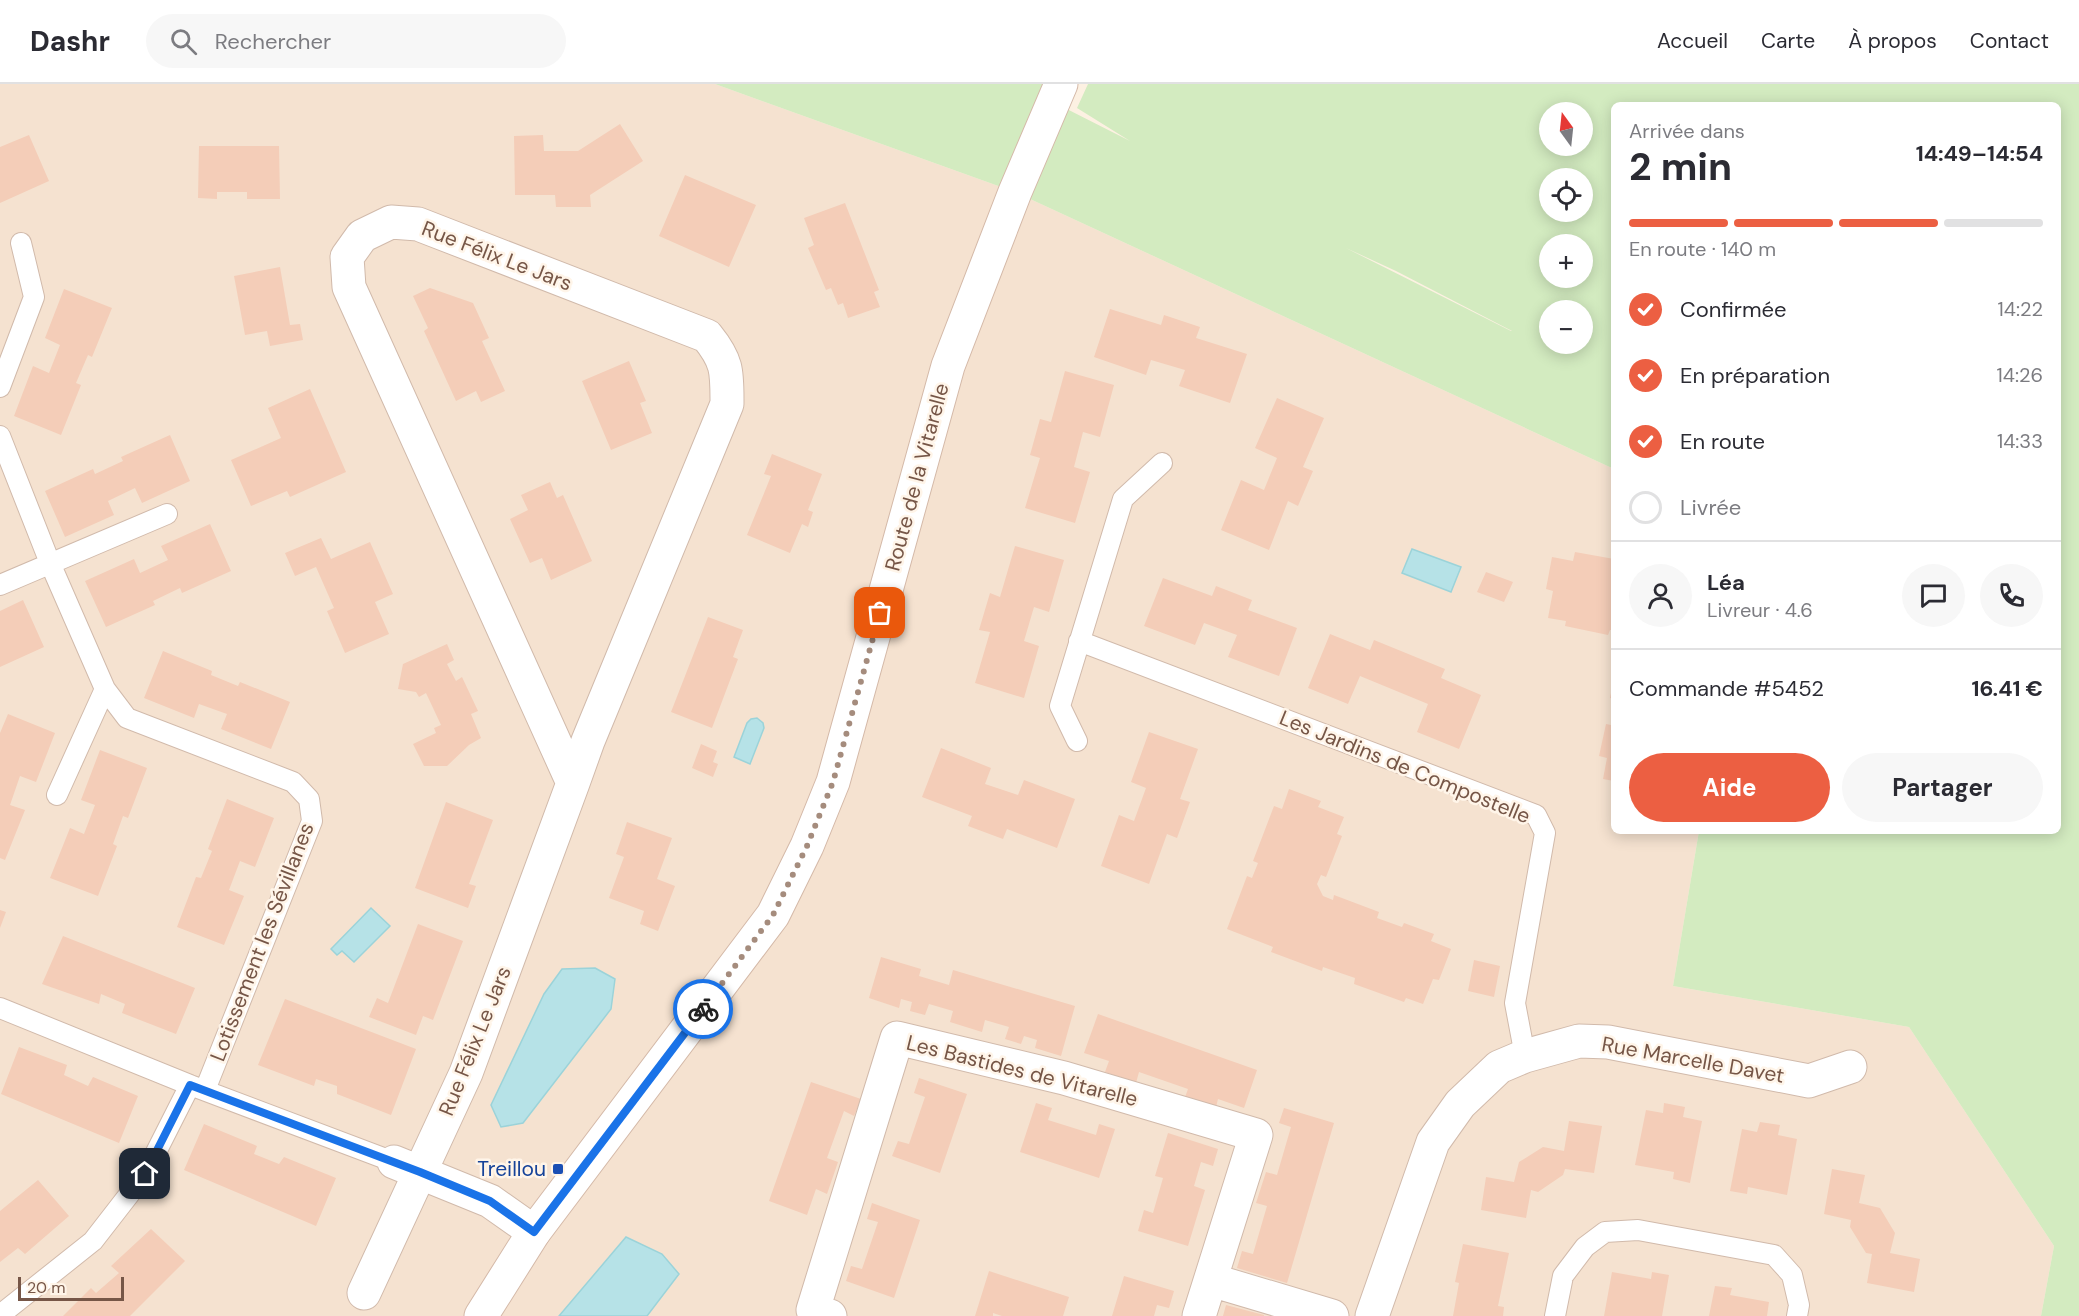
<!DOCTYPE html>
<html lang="fr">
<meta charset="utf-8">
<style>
:root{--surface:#fff;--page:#f7f7f7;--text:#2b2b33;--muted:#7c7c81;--line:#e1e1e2;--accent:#ec5f42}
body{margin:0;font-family:"DM Sans",sans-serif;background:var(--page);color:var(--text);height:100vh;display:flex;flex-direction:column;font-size:22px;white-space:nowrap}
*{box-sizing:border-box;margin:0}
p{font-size:20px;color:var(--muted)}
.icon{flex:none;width:33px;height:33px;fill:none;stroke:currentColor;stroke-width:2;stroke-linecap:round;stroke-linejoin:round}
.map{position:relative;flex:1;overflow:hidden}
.panel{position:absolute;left:1611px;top:18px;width:450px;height:732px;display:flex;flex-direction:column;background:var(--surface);border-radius:9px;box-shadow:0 3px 15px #0003}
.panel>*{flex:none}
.needle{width:39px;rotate:345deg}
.buttons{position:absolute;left:1539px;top:18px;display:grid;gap:12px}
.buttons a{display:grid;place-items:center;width:54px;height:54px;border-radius:50%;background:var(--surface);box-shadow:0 3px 15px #0003;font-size:30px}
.scale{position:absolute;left:18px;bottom:15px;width:106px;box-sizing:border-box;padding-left:6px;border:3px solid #765647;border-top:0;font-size:16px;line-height:21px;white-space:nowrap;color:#765647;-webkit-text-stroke:4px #fff5e9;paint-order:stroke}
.pin{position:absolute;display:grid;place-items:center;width:51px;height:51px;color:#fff;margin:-26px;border-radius:12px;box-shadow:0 3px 9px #0006}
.courier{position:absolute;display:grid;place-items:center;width:60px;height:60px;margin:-30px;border:4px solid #1a73e8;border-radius:50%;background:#fff;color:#222;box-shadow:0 2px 8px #0007}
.head em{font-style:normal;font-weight:700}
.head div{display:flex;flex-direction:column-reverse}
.head{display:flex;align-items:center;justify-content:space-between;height:102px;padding:0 18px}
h1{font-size:39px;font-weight:700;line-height:45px}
.bar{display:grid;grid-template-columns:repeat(4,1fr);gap:9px 6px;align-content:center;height:72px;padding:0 18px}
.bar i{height:8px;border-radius:4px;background:var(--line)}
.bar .current{background:var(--accent)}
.bar p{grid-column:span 4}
.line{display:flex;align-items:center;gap:15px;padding:0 18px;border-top:2px solid var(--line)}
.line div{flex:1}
.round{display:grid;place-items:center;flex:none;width:63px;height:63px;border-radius:32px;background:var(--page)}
ol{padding:0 18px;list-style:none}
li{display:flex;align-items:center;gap:18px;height:66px}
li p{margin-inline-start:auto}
li .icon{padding:6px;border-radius:50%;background:var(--accent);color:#fff;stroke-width:4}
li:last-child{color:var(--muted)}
li i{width:33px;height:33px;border:3px solid var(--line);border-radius:50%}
.action{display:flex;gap:12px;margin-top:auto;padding:12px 18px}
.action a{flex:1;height:69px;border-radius:36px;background:var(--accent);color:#fff;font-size:24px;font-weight:700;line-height:69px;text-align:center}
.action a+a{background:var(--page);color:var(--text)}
header{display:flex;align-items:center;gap:36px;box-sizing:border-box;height:84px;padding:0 30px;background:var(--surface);border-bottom:2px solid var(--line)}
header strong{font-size:28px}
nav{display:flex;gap:33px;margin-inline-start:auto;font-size:21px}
.search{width:420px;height:54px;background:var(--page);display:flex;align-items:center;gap:15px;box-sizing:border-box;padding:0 21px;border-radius:33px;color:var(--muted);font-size:22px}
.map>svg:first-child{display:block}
.residential{fill:#f5e2d0}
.green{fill:#d3ebc0;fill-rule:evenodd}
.water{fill:#b6e2e7;stroke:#9bd3d9;stroke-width:1.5}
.building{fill:#f4cdb8}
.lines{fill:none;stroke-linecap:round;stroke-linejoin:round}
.lane-casing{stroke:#d1baab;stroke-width:22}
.street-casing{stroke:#d1baab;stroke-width:35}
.secondary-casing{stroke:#d4b9a8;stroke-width:35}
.lane{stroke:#fff;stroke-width:20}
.street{stroke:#fff;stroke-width:33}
.secondary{stroke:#fff;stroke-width:33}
.done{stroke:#a58c7d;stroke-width:6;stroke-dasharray:0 10.8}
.route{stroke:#1a73e8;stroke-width:8}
.transit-dot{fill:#1a4fb4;stroke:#fff5e9;stroke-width:2}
.labels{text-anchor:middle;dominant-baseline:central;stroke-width:5;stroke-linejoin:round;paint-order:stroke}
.street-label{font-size:21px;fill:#765647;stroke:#fff5e9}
.transit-label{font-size:21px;fill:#164399;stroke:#fff5e9;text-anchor:end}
</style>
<header>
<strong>Dashr</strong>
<div class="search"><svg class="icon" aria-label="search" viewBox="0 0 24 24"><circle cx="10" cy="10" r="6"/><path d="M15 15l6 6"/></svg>Rechercher</div>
<nav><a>Accueil</a><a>Carte</a><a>À propos</a><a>Contact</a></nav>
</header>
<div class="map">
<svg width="2079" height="1232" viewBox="0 0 2079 1232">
<rect width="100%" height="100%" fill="#fdf1e2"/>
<path class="residential" d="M 0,0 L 715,0 L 1015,108 L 1614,385 L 1614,747 L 1699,747 L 1673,902 L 1909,943 L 2054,1162 L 2041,1232 L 0,1232 Z"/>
<path class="green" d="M 715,0 L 1060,0 L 1053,18 L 1130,57 L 1077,24 L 1088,0 L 2079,0 L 2079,1232 L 2041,1232 L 2054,1162 L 1909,943 L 1673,902 L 1699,747 L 2058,747 L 2058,21 L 1614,21 L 1614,385 L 1015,108 ZM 1550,28 L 1582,28 L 1582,62 L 1550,62 ZM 1550,94 L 1582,94 L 1582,128 L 1550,128 ZM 1550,160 L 1582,160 L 1582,194 L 1550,194 ZM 1346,164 L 1396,187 L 1512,247 L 1511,247 ZM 1550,226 L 1582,226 L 1582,260 L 1550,260 Z"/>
<path class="water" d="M 1412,465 L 1461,483 L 1451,508 L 1402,489 Z
M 757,634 L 763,639 L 764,644 L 750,680 L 734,673 L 747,639 L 751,635 Z
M 371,824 L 390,842 L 354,878 L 342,867 L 337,871 L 331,865 Z
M 595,884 L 615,895 L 611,925 L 523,1039 L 501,1043 L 491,1021 L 544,910 L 562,885 Z
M 626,1153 L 662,1170 L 679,1190 L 647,1232 L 559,1232 Z"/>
<path class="building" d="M 620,40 L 643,77 L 590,111 L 591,123 L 556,123 L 555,111 L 515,111 L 514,52 L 543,51 L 544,67 L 578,67 Z
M 29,51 L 49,97 L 0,119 L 0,63 Z
M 199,62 L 279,62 L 280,115 L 247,115 L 247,108 L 217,108 L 217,115 L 198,114 Z
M 685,91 L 756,121 L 729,183 L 659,152 Z
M 845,119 L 879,206 L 874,208 L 880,223 L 848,234 L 843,219 L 838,221 L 831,204 L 826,206 L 808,164 L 814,161 L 804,134 Z
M 280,183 L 290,241 L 300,240 L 303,256 L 270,262 L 267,247 L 245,251 L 234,192 Z
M 430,204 L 473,219 L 489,254 L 482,257 L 505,307 L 481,318 L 476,307 L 456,317 L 424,247 L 428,244 L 413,212 Z
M 64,205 L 112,224 L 92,273 L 88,271 L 76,299 L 81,301 L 61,351 L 14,332 L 33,282 L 49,289 L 60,261 L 45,254 Z
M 1110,225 L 1161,241 L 1164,231 L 1200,243 L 1196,254 L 1247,270 L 1230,319 L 1179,302 L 1185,286 L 1151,276 L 1146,291 L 1094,273 Z
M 629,277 L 646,317 L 640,319 L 652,349 L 611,366 L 582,297 Z
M 1065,287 L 1114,301 L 1100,353 L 1083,348 L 1074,383 L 1090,388 L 1075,439 L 1025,424 L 1040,374 L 1030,371 L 1040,335 L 1051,338 Z
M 310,305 L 346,388 L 290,413 L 287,407 L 251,422 L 231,376 L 281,354 L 268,324 Z
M 1277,314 L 1324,334 L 1303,383 L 1313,387 L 1298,422 L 1288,417 L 1269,466 L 1221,446 L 1241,396 L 1264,406 L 1277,374 L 1255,364 Z
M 170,351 L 190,397 L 142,419 L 135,404 L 108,417 L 114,431 L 65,453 L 45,407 L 93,385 L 95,390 L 123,377 L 121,373 Z
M 772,370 L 822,390 L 808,426 L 813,428 L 808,443 L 802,440 L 790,469 L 747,451 L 771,392 L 764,390 Z
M 550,398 L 557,414 L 563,411 L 592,477 L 551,496 L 542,474 L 530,479 L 510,435 L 528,426 L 521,411 Z
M 210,440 L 231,487 L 182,509 L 180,504 L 153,517 L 155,521 L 106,543 L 85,497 L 134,475 L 140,489 L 168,476 L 161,462 Z
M 321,454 L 331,475 L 370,458 L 393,510 L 375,518 L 389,550 L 345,569 L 327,527 L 334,524 L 316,483 L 295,492 L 285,469 Z
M 1015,462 L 1064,476 L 1049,528 L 1034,523 L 1024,557 L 1039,562 L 1024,614 L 975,599 L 990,548 L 979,546 L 990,509 L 1000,513 Z
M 1575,468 L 1614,475 L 1614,546 L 1610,546 L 1608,551 L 1565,542 L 1566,537 L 1548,534 L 1553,507 L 1546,505 L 1552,473 L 1573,477 Z
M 1486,488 L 1513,498 L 1504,518 L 1477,508 Z
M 1163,494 L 1212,512 L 1216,502 L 1252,516 L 1248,526 L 1297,544 L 1279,592 L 1228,573 L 1237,551 L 1204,539 L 1195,561 L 1144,542 Z
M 23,516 L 44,563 L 0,583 L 0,527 Z
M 708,533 L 743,546 L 733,573 L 738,575 L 712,644 L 671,628 Z
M 1330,550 L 1370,566 L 1374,556 L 1445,585 L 1441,594 L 1481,611 L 1459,665 L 1417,648 L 1428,620 L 1360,592 L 1348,620 L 1308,604 Z
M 447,560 L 454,576 L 447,580 L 456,597 L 462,593 L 478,627 L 471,630 L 481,654 L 469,661 L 447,682 L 424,682 L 413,660 L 436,649 L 434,644 L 441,641 L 426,609 L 419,613 L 416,608 L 398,605 L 403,580 Z
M 163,567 L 212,587 L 211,591 L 238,602 L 240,598 L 290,618 L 271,665 L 221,645 L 227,630 L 199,620 L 194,634 L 144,614 Z
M 1613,599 L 1614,599 L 1614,615 L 1610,614 Z
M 1613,629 L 1614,629 L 1614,697 L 1603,695 L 1607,674 L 1599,672 L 1606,640 L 1611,641 Z
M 8,630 L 55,649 L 36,698 L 20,692 L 10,721 L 25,726 L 5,776 L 0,774 L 0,649 Z
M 1149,648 L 1198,665 L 1180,715 L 1190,718 L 1177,754 L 1167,750 L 1149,800 L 1101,782 L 1119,731 L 1134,737 L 1146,704 L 1131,698 Z
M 701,660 L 717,667 L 713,678 L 718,680 L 713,693 L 692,684 Z
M 941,664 L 991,684 L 985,700 L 1018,711 L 1024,696 L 1075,715 L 1057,764 L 1007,745 L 1003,755 L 968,742 L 972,732 L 922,713 Z
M 100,666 L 147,684 L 128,734 L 123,732 L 113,760 L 117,762 L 98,812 L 50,794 L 70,744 L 84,750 L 95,721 L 81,716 Z
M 1289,705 L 1321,717 L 1318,723 L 1344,733 L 1337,750 L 1342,752 L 1326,793 L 1321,791 L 1317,800 L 1323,812 L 1333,816 L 1334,811 L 1379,828 L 1377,834 L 1402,843 L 1404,839 L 1434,850 L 1431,857 L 1451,865 L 1439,896 L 1433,895 L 1423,920 L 1406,914 L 1404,918 L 1354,900 L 1355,894 L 1323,883 L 1322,887 L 1271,868 L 1273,863 L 1227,845 L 1247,792 L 1252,794 L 1258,779 L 1253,777 L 1274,722 L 1282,725 Z
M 227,715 L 274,734 L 255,783 L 240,777 L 229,806 L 244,812 L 224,861 L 177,843 L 196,793 L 201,794 L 212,767 L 208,765 Z
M 446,718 L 493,736 L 469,800 L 476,802 L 468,824 L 415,804 Z
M 627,738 L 672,754 L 657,795 L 675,802 L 658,847 L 640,840 L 644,827 L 609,814 L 624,773 L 616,770 Z
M 0,826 L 6,828 L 0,844 Z
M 418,840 L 463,857 L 433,936 L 423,932 L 416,951 L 369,933 L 377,914 L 388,919 Z
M 63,852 L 195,904 L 176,950 L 122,929 L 125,920 L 101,910 L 99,920 L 42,900 Z
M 881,873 L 921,885 L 919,892 L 949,901 L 953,886 L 1075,922 L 1061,972 L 1035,964 L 1037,956 L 1024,952 L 1021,960 L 1005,955 L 1009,943 L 985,936 L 982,948 L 950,938 L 953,927 L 929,920 L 925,931 L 910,927 L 912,918 L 901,915 L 899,924 L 869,914 Z
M 1474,876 L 1500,882 L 1494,913 L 1468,907 Z
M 285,915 L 416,965 L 391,1031 L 337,1010 L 337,1002 L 316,995 L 314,1002 L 258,981 Z
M 1098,930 L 1257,986 L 1244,1024 L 1218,1015 L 1215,1027 L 1184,1016 L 1188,1005 L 1139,988 L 1136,999 L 1105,988 L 1109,977 L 1084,969 Z
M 19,963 L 67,981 L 64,991 L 88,1002 L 93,993 L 138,1012 L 119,1059 L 1,1010 Z
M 919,994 L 967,1010 L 940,1089 L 892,1072 L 898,1057 L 909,1060 L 925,1013 L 914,1009 Z
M 811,998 L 861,1015 L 854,1032 L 844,1027 L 827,1074 L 838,1078 L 827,1110 L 816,1105 L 807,1131 L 769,1117 Z
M 1036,1019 L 1052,1024 L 1048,1036 L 1096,1051 L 1099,1040 L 1115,1045 L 1099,1094 L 1020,1068 Z
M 1664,1019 L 1685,1023 L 1683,1033 L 1702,1037 L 1690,1099 L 1673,1095 L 1674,1088 L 1635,1081 L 1646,1026 L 1663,1029 Z
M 1284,1024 L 1334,1039 L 1287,1199 L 1237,1184 L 1242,1167 L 1253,1170 L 1267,1122 L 1256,1119 L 1266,1088 L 1277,1091 L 1291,1043 L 1279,1039 Z
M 1569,1037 L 1602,1042 L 1594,1089 L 1565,1085 L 1563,1091 L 1538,1108 L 1531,1106 L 1526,1134 L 1481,1126 L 1486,1093 L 1514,1098 L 1519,1078 L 1543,1063 L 1564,1067 Z
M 1760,1038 L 1780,1041 L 1778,1051 L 1797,1055 L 1787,1111 L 1748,1103 L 1747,1110 L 1730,1107 L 1742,1045 L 1757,1048 Z
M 204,1040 L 257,1062 L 254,1070 L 279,1080 L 284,1073 L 336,1094 L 316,1142 L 184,1086 Z
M 1168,1049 L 1218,1065 L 1213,1082 L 1201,1078 L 1194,1102 L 1205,1106 L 1188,1162 L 1138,1147 L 1144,1126 L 1153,1129 L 1163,1094 L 1155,1092 Z
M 1832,1085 L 1865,1091 L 1859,1119 L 1880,1124 L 1895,1149 L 1890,1169 L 1920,1175 L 1914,1208 L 1867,1199 L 1872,1170 L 1866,1169 L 1850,1143 L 1851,1136 L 1824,1130 Z
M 38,1096 L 69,1132 L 25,1170 L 18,1164 L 0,1178 L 0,1127 Z
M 872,1119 L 920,1136 L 894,1214 L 846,1197 L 851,1182 L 862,1185 L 878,1138 L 867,1135 Z
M 151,1145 L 185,1177 L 130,1232 L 63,1232 L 91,1204 L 96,1209 L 119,1189 L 111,1182 Z
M 1463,1160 L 1509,1169 L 1498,1222 L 1504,1223 L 1503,1232 L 1453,1232 L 1459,1199 L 1455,1198 Z
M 989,1187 L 1069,1213 L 1063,1232 L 1002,1232 L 993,1229 L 993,1232 L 975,1232 Z
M 1612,1188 L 1651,1195 L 1652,1188 L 1669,1191 L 1662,1232 L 1604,1232 Z
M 1124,1192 L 1174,1207 L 1169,1224 L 1157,1221 L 1154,1232 L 1112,1232 Z
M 1715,1202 L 1732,1204 L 1730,1211 L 1769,1218 L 1767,1232 L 1709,1232 Z
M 1226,1221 L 1264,1231 L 1264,1232 L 1223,1232 Z"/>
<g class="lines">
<defs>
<path id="lane" d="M 0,303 L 34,213 L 21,159
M 0,352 L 50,479 L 105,605 L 127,634 L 293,698 L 309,715 L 312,737 L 205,1006
M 0,501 L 167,430
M 1079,557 L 1536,731 L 1545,749 L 1515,919 L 1525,972
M 1077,657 L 1060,622 L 1123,415 L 1162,379
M 57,711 L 105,605
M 0,924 L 190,1001 L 394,1078
M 0,1231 L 93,1157 L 145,1090 L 190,1001
M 1555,1232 L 1563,1192 L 1585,1163 L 1605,1148 L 1638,1146 L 1774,1171 L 1792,1191 L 1799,1221 L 1797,1232"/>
<path id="street" d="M 394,1078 L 490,1117 L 534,1148
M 1211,1196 L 1332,1232
M 364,1209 L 466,989 L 573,699 L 588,657 L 727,320 C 727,288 728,278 707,252 L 418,140 L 391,138 L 362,152 L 347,173 L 349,203 L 573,699
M 830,1232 L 813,1226 L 897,954 L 1064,994 L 1256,1051 L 1199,1232
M 1372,1232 L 1433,1058 L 1460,1020 L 1499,983 L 1525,972 L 1579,957 L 1608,958 L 1809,997 L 1850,983"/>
<path id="secondary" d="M 481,1232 L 534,1148 L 773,831 L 807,762 L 833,698 L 948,282 L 1015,108 L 1061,0"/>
</defs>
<use href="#lane" class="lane-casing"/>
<use href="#street" class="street-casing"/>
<use href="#secondary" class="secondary-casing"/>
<use href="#lane" class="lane"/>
<use href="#street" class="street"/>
<use href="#secondary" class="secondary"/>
</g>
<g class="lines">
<path class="done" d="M 703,925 L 773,831 L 807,762 L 833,698 L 880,529"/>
<path class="route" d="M 145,1090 L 190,1001 L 420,1088 L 490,1117 L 534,1148 L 703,925"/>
</g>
<rect class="transit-dot" x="552" y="1079" width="12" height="12" rx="3"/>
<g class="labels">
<g class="street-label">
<text transform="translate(497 172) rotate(21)">Rue Félix Le Jars</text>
<text transform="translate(917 393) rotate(-75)">Route de la Vitarelle</text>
<text transform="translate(1405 683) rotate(22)">Les Jardins de Compostelle</text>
<text transform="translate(262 858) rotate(-69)">Lotissement les Sévillanes</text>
<text transform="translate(475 957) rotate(-68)">Rue Félix Le Jars</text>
<text transform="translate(1693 976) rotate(10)">Rue Marcelle Davet</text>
<text transform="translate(1022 987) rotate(14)">Les Bastides de Vitarelle</text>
</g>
<g class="transit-label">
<text x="546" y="1085">Treillou</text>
</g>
</g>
</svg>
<div class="buttons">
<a><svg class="needle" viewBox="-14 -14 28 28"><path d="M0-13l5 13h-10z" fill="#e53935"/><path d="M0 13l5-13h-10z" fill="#7c7c81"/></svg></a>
<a><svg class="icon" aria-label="locate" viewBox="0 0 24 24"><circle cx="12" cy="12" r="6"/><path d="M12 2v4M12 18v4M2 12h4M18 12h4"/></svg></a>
<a>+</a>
<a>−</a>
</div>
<div class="scale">20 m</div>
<div class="pin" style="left:880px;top:529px;background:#ea580c"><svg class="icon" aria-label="bag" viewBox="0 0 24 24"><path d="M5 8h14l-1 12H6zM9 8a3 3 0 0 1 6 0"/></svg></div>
<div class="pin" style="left:145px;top:1090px;background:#1f2937"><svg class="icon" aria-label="home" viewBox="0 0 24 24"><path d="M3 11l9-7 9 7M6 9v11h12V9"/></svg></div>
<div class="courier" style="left:703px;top:925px"><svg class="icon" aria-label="bike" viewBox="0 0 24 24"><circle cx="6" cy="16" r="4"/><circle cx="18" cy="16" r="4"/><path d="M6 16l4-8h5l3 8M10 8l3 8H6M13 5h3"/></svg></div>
<section class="panel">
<div class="head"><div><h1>2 min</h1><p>Arrivée dans</p></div><em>14:49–14:54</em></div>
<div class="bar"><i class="current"></i><i class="current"></i><i class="current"></i><i></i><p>En route · 140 m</p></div>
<ol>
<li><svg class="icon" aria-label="check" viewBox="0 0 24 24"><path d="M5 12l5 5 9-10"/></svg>Confirmée<p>14:22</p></li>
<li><svg class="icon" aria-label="check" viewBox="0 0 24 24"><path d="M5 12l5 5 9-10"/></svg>En préparation<p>14:26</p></li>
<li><svg class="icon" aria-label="check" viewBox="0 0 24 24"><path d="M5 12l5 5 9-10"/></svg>En route<p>14:33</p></li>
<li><i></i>Livrée</li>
</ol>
<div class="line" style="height:108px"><a class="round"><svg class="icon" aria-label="person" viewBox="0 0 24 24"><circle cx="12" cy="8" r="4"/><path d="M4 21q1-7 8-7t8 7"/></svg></a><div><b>Léa</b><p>Livreur · 4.6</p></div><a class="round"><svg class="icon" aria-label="chat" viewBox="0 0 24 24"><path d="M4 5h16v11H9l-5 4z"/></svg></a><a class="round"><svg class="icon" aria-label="phone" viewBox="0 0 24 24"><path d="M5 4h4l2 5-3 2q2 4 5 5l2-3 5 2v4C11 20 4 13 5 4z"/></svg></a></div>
<div class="line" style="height:78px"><div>Commande #5452</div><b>16.41 €</b></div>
<div class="action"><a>Aide</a><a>Partager</a></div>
</section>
</div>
